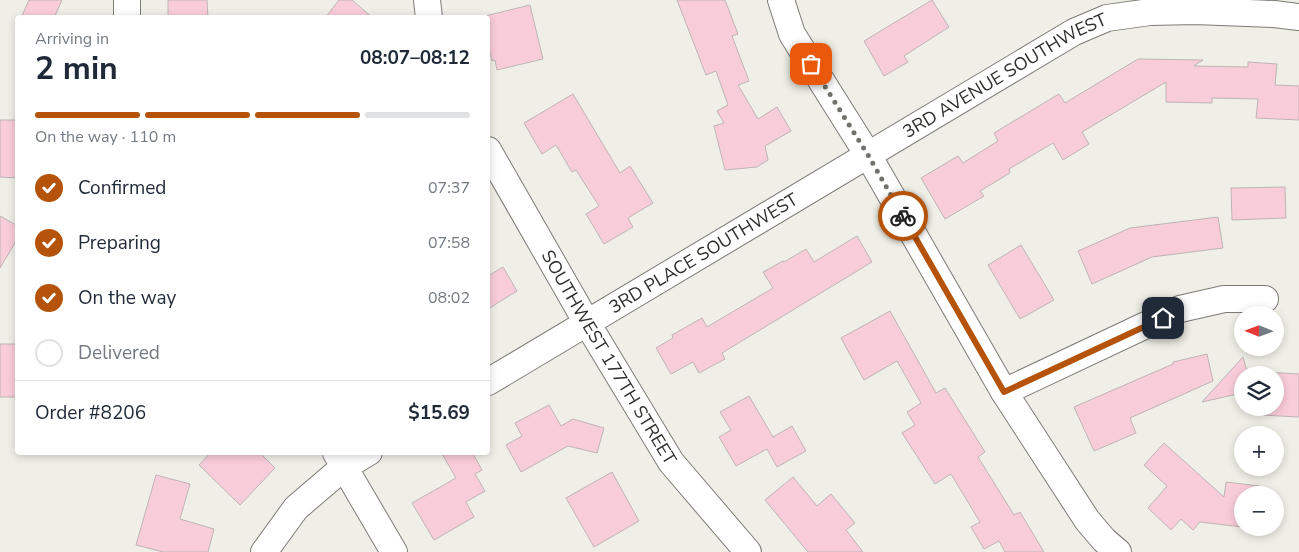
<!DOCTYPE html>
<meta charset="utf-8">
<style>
:root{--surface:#fff;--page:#f2f2f3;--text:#1f2937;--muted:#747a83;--line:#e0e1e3;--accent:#b45309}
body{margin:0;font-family:"Nunito Sans",sans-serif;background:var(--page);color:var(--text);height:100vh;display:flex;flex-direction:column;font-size:19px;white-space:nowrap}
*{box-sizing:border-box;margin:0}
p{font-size:16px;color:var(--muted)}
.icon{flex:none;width:28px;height:28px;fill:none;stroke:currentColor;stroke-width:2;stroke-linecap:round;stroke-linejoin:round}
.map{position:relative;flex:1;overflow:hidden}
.drawer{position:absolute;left:15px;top:15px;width:475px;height:440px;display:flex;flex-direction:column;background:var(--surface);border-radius:5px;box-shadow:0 2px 8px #0003}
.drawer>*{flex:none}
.needle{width:32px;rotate:271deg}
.controls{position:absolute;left:1234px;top:306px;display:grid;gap:10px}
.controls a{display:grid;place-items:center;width:50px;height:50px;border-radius:50%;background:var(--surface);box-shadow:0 2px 8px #0003;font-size:25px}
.pin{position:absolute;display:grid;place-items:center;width:42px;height:42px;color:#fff;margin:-21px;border-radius:10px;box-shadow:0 2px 8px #0006}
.courier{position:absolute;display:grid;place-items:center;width:50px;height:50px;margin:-25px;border:4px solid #b45309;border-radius:50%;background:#fff;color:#222;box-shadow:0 1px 6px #0007}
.head em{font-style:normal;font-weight:700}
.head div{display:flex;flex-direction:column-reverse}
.head{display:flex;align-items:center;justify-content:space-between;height:85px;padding:0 20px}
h1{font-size:32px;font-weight:700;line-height:38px}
.bar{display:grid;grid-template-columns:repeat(4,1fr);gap:8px 5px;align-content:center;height:60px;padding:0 20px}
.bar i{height:6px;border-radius:4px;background:var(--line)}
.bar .current{background:var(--accent)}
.bar p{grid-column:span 4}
.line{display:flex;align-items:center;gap:12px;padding:0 20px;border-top:1px solid var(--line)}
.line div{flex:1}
ol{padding:0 20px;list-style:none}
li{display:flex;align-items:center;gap:15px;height:55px}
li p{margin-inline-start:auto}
li .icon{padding:5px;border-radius:50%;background:var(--accent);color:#fff;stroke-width:4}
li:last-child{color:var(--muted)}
li i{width:28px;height:28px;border:2px solid var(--line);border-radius:50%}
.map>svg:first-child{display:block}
.building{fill:#f9ccd9;stroke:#bdb4b7}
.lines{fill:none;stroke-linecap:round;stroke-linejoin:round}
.street-casing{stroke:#7d7b75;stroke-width:28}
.street{stroke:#fff;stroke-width:26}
.done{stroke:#72716c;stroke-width:5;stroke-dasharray:0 9}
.route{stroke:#b45309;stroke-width:6}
.labels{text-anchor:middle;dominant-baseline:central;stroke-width:4;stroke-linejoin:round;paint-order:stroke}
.street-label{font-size:18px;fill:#2e2d2a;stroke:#f0efe7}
</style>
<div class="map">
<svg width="1299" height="552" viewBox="0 0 1299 552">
<rect width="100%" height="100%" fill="#f0efe7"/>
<path class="building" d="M 29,0 L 62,0 L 54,18 L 21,18 Z
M 168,0 L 207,0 L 208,18 L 168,18 Z
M 339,0 L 352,0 L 373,18 L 325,18 Z
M 677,0 L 725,0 L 738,34 L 732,36 L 749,81 L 738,85 L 758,119 L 777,107 L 791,131 L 765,146 L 768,160 L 757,167 L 725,170 L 714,126 L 724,123 L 717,111 L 728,105 L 716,71 L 706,75 Z
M 932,0 L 949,27 L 904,56 L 908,62 L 884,76 L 864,41 Z
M 530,5 L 543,59 L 497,70 L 495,60 L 492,61 L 488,43 L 488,18 L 485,16 Z
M 1138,59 L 1203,60 L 1194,66 L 1248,67 L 1248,62 L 1277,64 L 1275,85 L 1299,86 L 1299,120 L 1256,118 L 1258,99 L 1212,98 L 1212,103 L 1166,102 L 1166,82 L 1082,132 L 1089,144 L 1063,160 L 1053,143 L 1009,169 L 1010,173 L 980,191 L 984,196 L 945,219 L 921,178 L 958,156 L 963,163 L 998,141 L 994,133 L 1059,94 L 1065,103 Z
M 573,94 L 620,173 L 630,166 L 653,203 L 628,218 L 633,227 L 604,244 L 586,214 L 599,206 L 576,170 L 572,172 L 556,145 L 542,154 L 524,123 Z
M 0,120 L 18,120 L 18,178 L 0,177 Z
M 1285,187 L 1286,218 L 1232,220 L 1231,188 Z
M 0,216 L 18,226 L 18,238 L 0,268 Z
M 1218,217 L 1223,248 L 1152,257 L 1092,284 L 1078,251 L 1130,228 Z
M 857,236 L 872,262 L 722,353 L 725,359 L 699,373 L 693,362 L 671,374 L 656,348 L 673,338 L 672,335 L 702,318 L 707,327 L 773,288 L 763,272 L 783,261 L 784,262 L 806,249 L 814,262 Z
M 1021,245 L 1054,300 L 1020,319 L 988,265 Z
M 503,267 L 517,291 L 488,309 L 488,276 Z
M 890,311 L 936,393 L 945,388 L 985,452 L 978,457 L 1014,515 L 1020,512 L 1044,552 L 1005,552 L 999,541 L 984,549 L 971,527 L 980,522 L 951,474 L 935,484 L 902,433 L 915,425 L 907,412 L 921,403 L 897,361 L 864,380 L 841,338 Z
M 0,344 L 18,344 L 18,397 L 0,397 Z
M 1207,354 L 1213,381 L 1130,418 L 1136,433 L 1094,451 L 1074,407 L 1173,364 L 1173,362 Z
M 1243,357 L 1247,371 L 1299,374 L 1299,417 L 1261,415 L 1261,408 L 1275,408 L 1275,375 L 1242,375 L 1242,393 L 1202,402 Z
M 749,396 L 773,437 L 792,426 L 806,451 L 777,467 L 767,449 L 736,466 L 719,437 L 731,430 L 720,412 Z
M 549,405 L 561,426 L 573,419 L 604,428 L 597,453 L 568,446 L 521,472 L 506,445 L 522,436 L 515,423 Z
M 1164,443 L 1224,497 L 1226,482 L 1260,486 L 1259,495 L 1242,495 L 1242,527 L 1200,522 L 1193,530 L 1181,519 L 1171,530 L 1148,508 L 1167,486 L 1144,465 Z
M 211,452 L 259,452 L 275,468 L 240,505 L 199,465 Z
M 441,452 L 472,452 L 482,470 L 475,474 L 485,491 L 466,502 L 474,517 L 434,540 L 412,503 L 456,478 Z
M 612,472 L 639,521 L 594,547 L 566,498 Z
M 156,475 L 190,484 L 180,519 L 214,529 L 208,552 L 163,552 L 136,545 Z
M 793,477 L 817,506 L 831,494 L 855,523 L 846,530 L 863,552 L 808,552 L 765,500 Z"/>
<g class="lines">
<defs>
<g id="street">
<path d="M 127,0 L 127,18"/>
<path d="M 427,0 L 429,18"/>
<path d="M 781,0 L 792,34 L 868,155 L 1004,392 L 1087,520 L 1104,540 L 1118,552"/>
<path id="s1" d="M 488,150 L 587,323 L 671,462 L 748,552"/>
<path id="s2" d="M 488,382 L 1074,32 L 1107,18 L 1150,12 L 1195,11 L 1274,14 L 1299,17"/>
<path d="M 1004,392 L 1180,309 L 1224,299 L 1265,299"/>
<path d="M 336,453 L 394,552"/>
<path d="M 264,552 L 296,508 L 344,467 L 369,452"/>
</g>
</defs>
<use href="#street" class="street-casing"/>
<use href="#street" class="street"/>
</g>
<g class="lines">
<path class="done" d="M 811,64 L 868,155 L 903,216"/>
<path class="route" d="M 903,216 L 1004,392 L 1163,318"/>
</g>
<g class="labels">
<g class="street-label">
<text stroke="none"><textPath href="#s2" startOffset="601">3RD AVENUE SOUTHWEST</textPath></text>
<text stroke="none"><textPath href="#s2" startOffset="251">3RD PLACE SOUTHWEST</textPath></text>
<text stroke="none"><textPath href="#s1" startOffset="240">SOUTHWEST 177TH STREET</textPath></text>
</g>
</g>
</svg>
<div class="controls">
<a><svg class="needle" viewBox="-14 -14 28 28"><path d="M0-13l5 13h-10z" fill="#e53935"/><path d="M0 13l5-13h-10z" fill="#747a83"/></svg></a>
<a><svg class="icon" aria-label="layers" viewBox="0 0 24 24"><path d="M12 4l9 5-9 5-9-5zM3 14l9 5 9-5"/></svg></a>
<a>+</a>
<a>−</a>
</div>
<div class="pin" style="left:811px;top:64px;background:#ea580c"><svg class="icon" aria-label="bag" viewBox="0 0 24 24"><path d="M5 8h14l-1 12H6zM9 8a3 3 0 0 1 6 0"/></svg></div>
<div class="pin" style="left:1163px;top:318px;background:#1f2937"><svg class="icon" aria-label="home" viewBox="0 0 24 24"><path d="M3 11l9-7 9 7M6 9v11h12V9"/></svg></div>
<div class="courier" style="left:903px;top:216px"><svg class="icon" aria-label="bike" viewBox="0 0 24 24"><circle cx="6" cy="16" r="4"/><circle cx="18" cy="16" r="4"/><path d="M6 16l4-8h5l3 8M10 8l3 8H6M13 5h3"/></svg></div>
<section class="drawer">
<div class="head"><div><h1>2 min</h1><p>Arriving in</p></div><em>08:07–08:12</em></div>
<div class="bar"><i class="current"></i><i class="current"></i><i class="current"></i><i></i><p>On the way · 110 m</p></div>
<ol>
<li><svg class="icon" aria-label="check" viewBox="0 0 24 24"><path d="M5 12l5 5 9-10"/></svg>Confirmed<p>07:37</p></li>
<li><svg class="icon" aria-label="check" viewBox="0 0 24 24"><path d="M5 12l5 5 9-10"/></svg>Preparing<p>07:58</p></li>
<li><svg class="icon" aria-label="check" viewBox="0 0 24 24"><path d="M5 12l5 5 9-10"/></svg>On the way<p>08:02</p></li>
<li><i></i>Delivered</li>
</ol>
<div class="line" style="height:65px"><div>Order #8206</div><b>$15.69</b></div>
</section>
</div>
